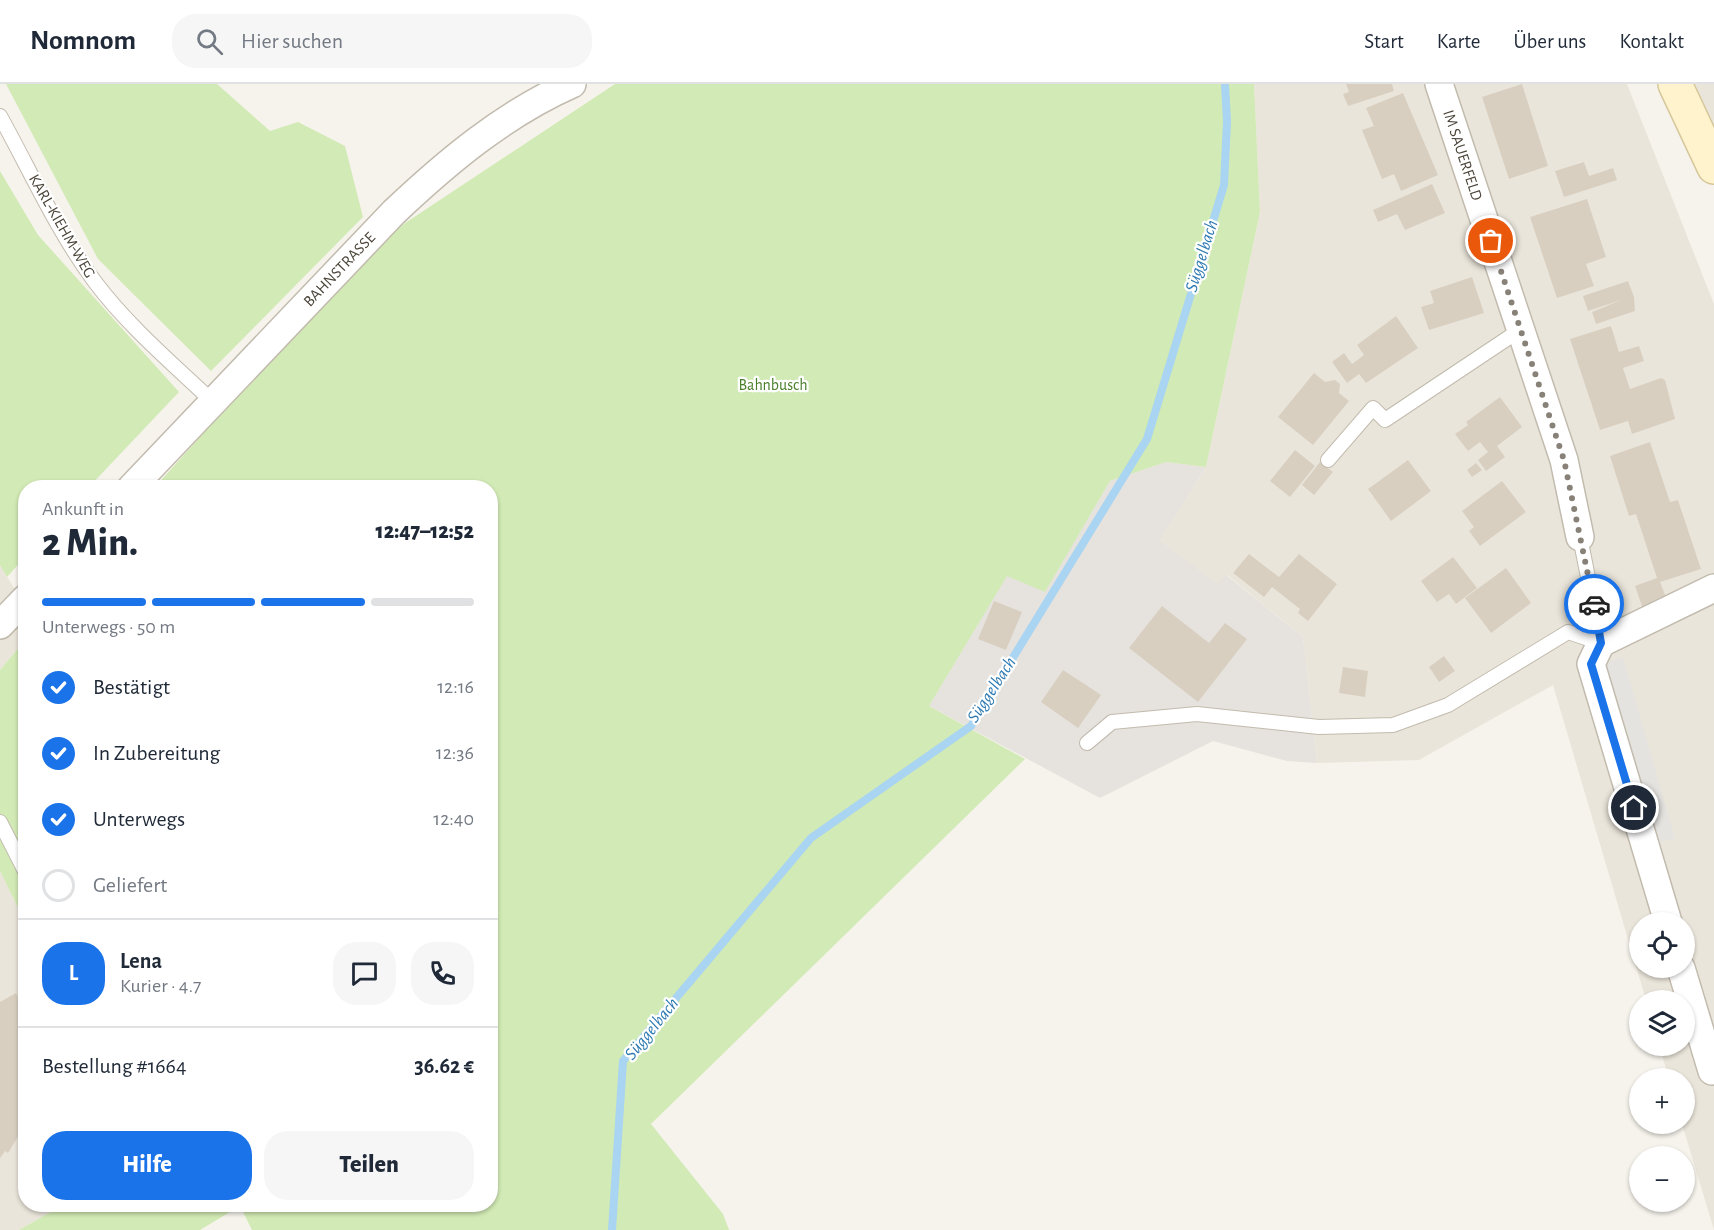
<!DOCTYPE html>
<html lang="de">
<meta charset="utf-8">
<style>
:root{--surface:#fff;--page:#f6f6f7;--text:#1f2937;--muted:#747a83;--line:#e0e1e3;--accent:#1a73e8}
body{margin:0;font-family:"Alegreya Sans",sans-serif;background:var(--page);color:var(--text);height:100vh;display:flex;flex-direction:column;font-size:22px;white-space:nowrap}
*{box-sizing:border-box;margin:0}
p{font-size:20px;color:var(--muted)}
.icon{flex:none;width:33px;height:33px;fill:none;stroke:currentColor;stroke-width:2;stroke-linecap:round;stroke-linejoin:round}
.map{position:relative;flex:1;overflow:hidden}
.details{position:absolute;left:18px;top:396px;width:480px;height:732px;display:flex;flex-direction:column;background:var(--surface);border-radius:24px;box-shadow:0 2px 4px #0004}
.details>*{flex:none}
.buttons{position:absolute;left:1629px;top:828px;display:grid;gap:12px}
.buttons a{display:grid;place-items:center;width:66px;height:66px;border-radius:50%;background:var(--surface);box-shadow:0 2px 4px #0004;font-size:30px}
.pin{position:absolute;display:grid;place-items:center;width:51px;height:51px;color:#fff;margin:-26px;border:3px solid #fff;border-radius:50%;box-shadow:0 2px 6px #0007}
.courier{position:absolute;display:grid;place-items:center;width:60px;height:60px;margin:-30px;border:4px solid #1a73e8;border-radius:50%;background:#fff;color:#222;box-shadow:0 2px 8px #0007}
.overview em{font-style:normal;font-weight:800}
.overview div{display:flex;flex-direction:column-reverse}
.overview{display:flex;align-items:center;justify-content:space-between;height:102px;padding:0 24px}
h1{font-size:39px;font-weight:800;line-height:45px}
.bar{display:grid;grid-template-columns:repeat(4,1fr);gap:9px 6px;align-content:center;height:72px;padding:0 24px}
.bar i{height:8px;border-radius:4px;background:var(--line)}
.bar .active{background:var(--accent)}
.bar p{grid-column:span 4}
.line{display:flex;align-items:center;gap:15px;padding:0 24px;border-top:2px solid var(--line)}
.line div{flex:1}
.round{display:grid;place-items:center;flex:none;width:63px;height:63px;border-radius:24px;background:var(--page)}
ol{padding:0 24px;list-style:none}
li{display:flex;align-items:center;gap:18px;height:66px}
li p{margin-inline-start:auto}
li .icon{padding:6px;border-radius:50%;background:var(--accent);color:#fff;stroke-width:4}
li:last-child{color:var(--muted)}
li i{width:33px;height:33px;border:3px solid var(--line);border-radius:50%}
.cta{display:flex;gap:12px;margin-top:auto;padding:12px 24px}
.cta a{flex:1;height:69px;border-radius:24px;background:var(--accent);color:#fff;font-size:24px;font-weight:800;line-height:69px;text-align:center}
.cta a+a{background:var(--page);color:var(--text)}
header{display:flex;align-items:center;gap:36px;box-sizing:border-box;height:84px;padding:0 30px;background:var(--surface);border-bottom:2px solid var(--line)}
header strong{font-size:28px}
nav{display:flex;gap:33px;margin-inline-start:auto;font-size:21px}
.search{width:420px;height:54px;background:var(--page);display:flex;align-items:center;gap:15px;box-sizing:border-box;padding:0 21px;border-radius:24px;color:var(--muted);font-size:22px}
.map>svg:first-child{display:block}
.residential{fill:#eae5da;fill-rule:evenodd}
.industrial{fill:#e6e2dd}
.green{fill:#d2eab5}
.parking{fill:#e5e3e0}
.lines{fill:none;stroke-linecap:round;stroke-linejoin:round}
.stream{stroke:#a9d4f2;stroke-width:8}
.building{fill:#d8cfc1}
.lane-casing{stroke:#c2bbae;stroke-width:16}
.street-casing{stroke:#c2bbae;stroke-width:30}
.secondary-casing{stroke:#d6c79b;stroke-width:36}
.lane{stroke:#fff;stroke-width:14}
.street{stroke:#fff;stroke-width:27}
.secondary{stroke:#fff3cd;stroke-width:33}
.done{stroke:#878178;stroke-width:6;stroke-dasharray:0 10.8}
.route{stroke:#1a73e8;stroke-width:8}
.labels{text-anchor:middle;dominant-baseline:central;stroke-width:4.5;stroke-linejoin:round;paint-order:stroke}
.street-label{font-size:16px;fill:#4b4439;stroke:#fff}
.park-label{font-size:16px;fill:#4a7f2a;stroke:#fff}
.water-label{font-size:18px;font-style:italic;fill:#2e7ab2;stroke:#fff}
</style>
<header>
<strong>Nomnom</strong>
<div class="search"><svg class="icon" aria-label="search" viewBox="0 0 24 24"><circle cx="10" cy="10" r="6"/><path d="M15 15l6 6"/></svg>Hier suchen</div>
<nav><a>Start</a><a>Karte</a><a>Über uns</a><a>Kontakt</a></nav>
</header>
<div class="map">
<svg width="1714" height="1146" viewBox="0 0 1714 1146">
<rect width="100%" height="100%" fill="#f6f3ec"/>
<path class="residential" d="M 1254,0 L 1627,0 L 1714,220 L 1714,1146 L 1682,1040 L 1684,1040 L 1684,994 L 1669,994 L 1659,962 L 1684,962 L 1684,916 L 1646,916 L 1553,601 L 1419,676 L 1317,679 L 1303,553 L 1227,491 L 1217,501 L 1160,456 L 1206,383 L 1260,128 ZM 1640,838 L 1684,838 L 1684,884 L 1640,884 Z
M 1695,0 L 1714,0 L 1714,41 L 1706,26 Z
M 0,481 L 26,524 L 25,556 L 0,586 Z
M 0,787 L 25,838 L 26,1120 L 63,1121 L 19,1146 L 0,1146 Z"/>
<path class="industrial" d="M 1166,378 L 1206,383 L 1160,456 L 1217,500 L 1226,491 L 1303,553 L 1317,679 L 1287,677 L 1213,657 L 1100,714 L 929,622 L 1007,491 L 1045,507 L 1110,397 Z"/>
<path class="green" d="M 6,0 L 217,0 L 270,47 L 298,38 L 345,62 L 363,133 L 211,287 L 98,175 Z
M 615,0 L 1254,0 L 1260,128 L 1206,383 L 1166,378 L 1110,397 L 1045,508 L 1007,492 L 929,622 L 1025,675 L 651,1040 L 723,1130 L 729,1146 L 252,1146 L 240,1122 L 200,1146 L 19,1146 L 63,1121 L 490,1120 L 490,404 L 155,403 L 372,161 Z
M 0,87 L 38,151 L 179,308 L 89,403 L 26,404 L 25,473 L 7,493 L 0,481 Z
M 25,556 L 25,838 L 0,787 L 0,586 Z"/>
<path class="parking" d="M 1623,573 L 1675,754 L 1656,759 L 1603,579 Z"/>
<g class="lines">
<path class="stream" d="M 612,1146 L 623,977 L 811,754 L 971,642 L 1147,355 L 1224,101 L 1227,38 L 1225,0"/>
</g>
<path class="building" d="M 1346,0 L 1392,0 L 1394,7 L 1348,22 L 1343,10 L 1349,8 Z
M 1522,0 L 1548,82 L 1509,95 L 1482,13 Z
M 1403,9 L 1438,91 L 1401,107 L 1394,90 L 1382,95 L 1362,46 L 1374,42 L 1366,24 Z
M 1584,78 L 1589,92 L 1613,84 L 1617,96 L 1564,113 L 1555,87 Z
M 1432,100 L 1445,129 L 1405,146 L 1397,130 L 1378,138 L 1373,126 Z
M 1587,115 L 1606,173 L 1586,180 L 1594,202 L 1557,214 L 1530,133 Z
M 1472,193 L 1484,229 L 1429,246 L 1421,223 L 1434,219 L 1430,207 Z
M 1628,197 L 1634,213 L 1635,227 L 1596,240 L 1592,228 L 1621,216 L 1588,227 L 1583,212 Z
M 1396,232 L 1418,264 L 1366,299 L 1359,290 L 1347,299 L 1332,278 L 1344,269 L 1352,280 L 1364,271 L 1357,261 Z
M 1611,242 L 1619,268 L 1639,262 L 1644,277 L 1623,284 L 1630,305 L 1661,294 L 1665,296 L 1675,335 L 1632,350 L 1628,337 L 1600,346 L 1570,255 Z
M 1314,289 L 1325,298 L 1335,296 L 1340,300 L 1339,309 L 1349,317 L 1313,361 L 1278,333 Z
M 1500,313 L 1522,343 L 1497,362 L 1505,373 L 1486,387 L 1478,376 L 1488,368 L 1480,358 L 1468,367 L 1455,350 L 1468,341 L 1466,338 Z
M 1650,358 L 1670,418 L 1678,416 L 1701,485 L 1660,498 L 1667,516 L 1644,528 L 1635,502 L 1657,494 L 1636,430 L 1629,432 L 1610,372 Z
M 1295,366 L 1315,382 L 1290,413 L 1270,397 Z
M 1408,376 L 1431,407 L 1391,437 L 1368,405 Z
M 1320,378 L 1333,388 L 1314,411 L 1302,401 Z
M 1476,379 L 1482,386 L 1472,393 L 1467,386 Z
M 1502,397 L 1526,428 L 1480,462 L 1469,447 L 1474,443 L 1462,427 Z
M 1249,470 L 1279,493 L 1299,470 L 1337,500 L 1308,537 L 1298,529 L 1300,525 L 1272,503 L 1264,513 L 1233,489 Z
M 1453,473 L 1477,504 L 1456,520 L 1449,510 L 1437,518 L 1421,497 Z
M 1506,484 L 1531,519 L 1491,549 L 1465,514 Z
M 994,517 L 1022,528 L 1006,566 L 978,555 Z
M 1162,522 L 1209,559 L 1225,539 L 1247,555 L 1198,618 L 1129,564 Z
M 1444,572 L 1455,587 L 1439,598 L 1429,583 Z
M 1343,583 L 1368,587 L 1365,613 L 1339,609 Z
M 1063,586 L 1101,611 L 1078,644 L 1041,618 Z
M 16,909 L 22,923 L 26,922 L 26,1032 L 21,1041 L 24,1043 L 8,1069 L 5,1067 L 0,1074 L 0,918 Z"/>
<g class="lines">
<defs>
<path id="lane" d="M 0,32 C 31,88 57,147 95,198 C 129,243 173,280 213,318
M 1328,376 L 1373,324 L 1385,336 L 1520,246
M 1087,659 L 1112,638 L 1197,630 L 1319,643 L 1393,641 L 1448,621 L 1568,548 L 1601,559 L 1580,453
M 0,738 L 26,789"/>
<g id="street">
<path id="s1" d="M 1439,0 L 1564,376 L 1580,453"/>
<path id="s2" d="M 131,404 L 394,128 C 447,78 504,30 572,0"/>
<path d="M 0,541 L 26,514"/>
<path d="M 1668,838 L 1591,580 L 1601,559 L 1714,504"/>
<path d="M 1681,884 L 1712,987"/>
</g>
<path id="secondary" d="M 1675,0 L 1714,83"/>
</defs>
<use href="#lane" class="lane-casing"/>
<use href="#street" class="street-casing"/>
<use href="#secondary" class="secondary-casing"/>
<use href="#lane" class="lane"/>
<use href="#street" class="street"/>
<use href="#secondary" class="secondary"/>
</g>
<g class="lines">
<path class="done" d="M 1491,157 L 1564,376 L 1594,520"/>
<path class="route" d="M 1594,520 L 1601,559 L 1591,580 L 1634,724"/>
</g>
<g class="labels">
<g class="street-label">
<text stroke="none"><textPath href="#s1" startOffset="75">IM SAUERFELD</textPath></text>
<text transform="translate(62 142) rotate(60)">KARL-KIEHM-WEG</text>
<text stroke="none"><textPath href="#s2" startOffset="302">BAHNSTRASSE</textPath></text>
</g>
<g class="park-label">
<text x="773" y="301">Bahnbusch</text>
</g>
<g class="water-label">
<text transform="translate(1202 172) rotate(-73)">Süggelbach</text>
<text transform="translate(992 606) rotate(-57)">Süggelbach</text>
<text transform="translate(652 945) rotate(-51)">Süggelbach</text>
</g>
</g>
</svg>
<div class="buttons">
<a><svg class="icon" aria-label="locate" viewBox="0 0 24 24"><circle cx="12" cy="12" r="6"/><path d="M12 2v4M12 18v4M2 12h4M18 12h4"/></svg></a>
<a><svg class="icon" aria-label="layers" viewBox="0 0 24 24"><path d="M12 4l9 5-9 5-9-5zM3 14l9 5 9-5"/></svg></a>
<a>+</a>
<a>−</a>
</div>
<div class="pin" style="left:1491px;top:157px;background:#ea580c"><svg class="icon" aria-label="bag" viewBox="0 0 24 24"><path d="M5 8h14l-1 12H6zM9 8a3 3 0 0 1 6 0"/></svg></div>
<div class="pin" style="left:1634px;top:724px;background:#1f2937"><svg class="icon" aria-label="home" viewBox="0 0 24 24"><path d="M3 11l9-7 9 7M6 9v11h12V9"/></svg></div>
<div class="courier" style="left:1594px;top:520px"><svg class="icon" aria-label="car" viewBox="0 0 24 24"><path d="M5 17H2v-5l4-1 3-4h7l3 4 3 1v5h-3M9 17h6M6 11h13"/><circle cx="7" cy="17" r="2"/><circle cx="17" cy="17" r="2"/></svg></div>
<section class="details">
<div class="overview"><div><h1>2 Min.</h1><p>Ankunft in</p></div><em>12:47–12:52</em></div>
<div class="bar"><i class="active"></i><i class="active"></i><i class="active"></i><i></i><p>Unterwegs · 50 m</p></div>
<ol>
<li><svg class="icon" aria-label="check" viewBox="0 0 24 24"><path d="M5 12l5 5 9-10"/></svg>Bestätigt<p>12:16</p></li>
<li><svg class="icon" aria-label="check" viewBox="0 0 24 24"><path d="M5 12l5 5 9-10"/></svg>In Zubereitung<p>12:36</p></li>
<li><svg class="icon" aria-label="check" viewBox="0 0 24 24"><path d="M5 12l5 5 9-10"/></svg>Unterwegs<p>12:40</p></li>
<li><i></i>Geliefert</li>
</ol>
<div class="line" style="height:108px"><b class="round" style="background:var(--accent);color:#fff">L</b><div><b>Lena</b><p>Kurier · 4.7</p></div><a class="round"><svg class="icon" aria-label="chat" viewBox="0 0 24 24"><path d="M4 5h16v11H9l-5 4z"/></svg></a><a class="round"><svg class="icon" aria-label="phone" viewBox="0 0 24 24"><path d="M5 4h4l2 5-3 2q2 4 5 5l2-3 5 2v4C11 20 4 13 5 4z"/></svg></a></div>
<div class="line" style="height:78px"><div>Bestellung #1664</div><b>36.62 €</b></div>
<div class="cta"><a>Hilfe</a><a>Teilen</a></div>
</section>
</div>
